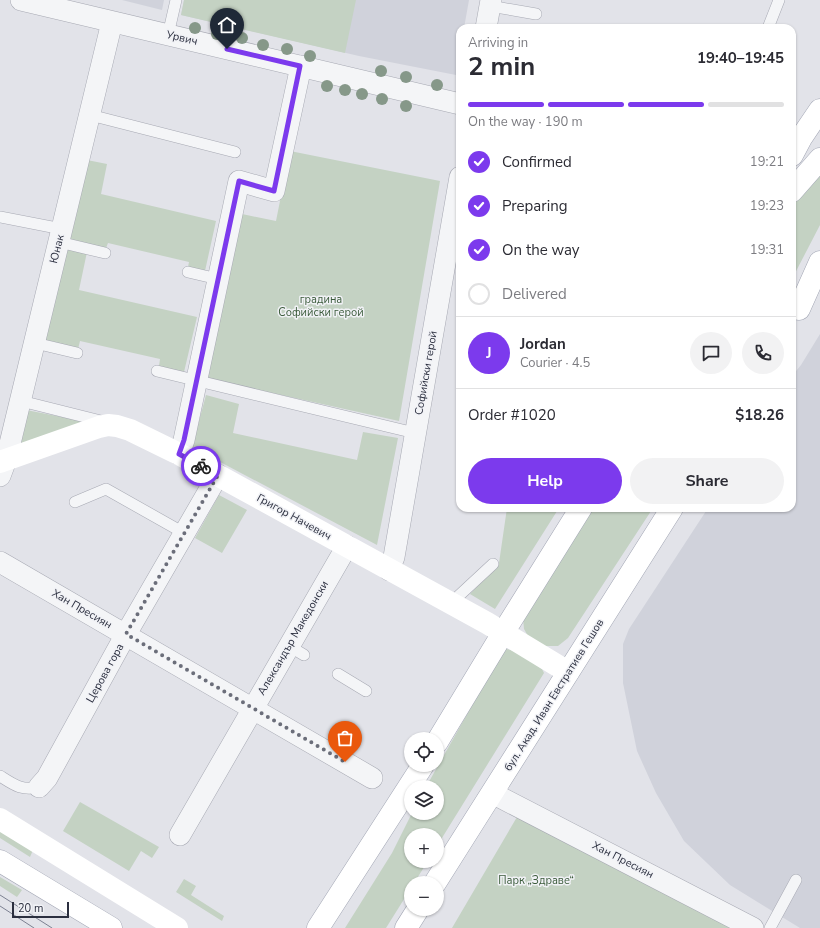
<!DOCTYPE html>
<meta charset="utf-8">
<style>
:root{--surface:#fff;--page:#f2f2f3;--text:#2b2b33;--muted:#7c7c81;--line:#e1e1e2;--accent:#7c3aed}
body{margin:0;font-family:"Nunito Sans",sans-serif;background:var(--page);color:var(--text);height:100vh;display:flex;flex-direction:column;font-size:15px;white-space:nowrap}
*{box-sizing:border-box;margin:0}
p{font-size:13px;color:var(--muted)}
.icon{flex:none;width:22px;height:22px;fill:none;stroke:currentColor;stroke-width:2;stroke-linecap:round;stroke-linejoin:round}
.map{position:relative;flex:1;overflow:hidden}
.details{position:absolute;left:456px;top:24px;width:340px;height:488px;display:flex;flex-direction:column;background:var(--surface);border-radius:12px;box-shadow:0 1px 3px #0004}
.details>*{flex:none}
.controls{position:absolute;left:404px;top:732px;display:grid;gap:8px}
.controls a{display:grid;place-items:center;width:40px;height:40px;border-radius:50%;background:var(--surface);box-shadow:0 1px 3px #0004;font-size:20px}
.scale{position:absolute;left:12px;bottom:10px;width:57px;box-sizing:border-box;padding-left:4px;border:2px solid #2b2f3f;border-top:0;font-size:11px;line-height:14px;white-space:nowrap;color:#2b2f3f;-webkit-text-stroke:3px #f1f2f6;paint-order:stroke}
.pin{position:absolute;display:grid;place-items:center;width:34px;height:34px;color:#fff;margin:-41px -17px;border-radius:50% 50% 50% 0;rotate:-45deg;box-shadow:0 0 4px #0007}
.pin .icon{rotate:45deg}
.courier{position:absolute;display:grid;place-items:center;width:40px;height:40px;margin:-20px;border:3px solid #7c3aed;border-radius:50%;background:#fff;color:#222;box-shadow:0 1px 5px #0007}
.head em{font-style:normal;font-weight:700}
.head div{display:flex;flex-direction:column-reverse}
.head{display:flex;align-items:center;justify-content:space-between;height:68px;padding:0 12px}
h1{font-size:26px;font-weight:700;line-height:30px}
.bar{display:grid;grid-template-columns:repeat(4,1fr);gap:6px 4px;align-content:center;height:48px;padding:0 12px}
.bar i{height:5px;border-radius:3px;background:var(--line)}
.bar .current{background:var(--accent)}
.bar p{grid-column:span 4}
.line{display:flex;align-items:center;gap:10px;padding:0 12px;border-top:1px solid var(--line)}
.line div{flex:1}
.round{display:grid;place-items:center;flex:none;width:42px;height:42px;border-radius:21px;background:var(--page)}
ol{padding:0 12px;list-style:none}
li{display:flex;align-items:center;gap:12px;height:44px}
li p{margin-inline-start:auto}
li .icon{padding:4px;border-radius:50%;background:var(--accent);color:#fff;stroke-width:4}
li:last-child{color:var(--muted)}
li i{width:22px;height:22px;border:2px solid var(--line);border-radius:50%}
.cta{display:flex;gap:8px;margin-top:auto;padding:8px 12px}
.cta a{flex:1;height:46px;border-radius:24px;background:var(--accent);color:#fff;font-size:16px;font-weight:700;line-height:46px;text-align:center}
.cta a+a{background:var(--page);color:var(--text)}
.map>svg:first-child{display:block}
.built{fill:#d0d2db}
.green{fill:#c4d2c3}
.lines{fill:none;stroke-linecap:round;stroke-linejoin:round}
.lane-casing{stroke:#a7a9b3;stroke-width:12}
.street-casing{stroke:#a7a9b3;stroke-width:22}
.primary-casing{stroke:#a2a6b4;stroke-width:23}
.lane{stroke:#f4f5f7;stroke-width:11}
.street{stroke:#f4f5f7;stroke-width:21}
.secondary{stroke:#fff;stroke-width:22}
.primary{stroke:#fff;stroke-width:22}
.tram{stroke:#7c8091;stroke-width:1}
.tree{fill:#869889}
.done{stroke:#6b6e7a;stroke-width:4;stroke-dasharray:0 7.2}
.route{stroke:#7c3aed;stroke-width:5}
.labels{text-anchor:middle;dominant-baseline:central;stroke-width:3;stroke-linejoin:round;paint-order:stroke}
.street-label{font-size:11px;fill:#2b2f3f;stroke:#f1f2f6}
.park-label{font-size:11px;fill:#3a5a3a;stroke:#f1f2f6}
</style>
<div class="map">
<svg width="820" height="928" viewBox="0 0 820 928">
<rect width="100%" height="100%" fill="#e2e3e9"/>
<path class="built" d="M 122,0 L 164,0 L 162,10 Z
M 184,0 L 469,0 L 464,28 L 460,28 L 460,52 L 456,75 L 359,56 L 181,15 Z
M 820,334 L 820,928 L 800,928 L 730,885 L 684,841 L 656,793 L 637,751 L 623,683 L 623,644 L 629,629 L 708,508 L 792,508 L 792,376 L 801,365 Z"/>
<path class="green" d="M 184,0 L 356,0 L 345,53 L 181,15 Z
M 290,151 L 440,181 L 399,421 L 204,378 L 242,214 L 276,221 Z
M 87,160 L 107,164 L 101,194 L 216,221 L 205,271 L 188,267 L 189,262 L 108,243 L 106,248 L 68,240 Z
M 820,170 L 820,225 L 792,279 L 792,203 Z
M 65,247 L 87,252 L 79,290 L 197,317 L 184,372 L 159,366 L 160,359 L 80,341 L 78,349 L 44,341 Z
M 206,395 L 239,404 L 233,433 L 357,460 L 363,432 L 398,438 L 377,545 L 192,447 Z
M 26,410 L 93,423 L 17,449 Z
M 219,495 L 247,510 L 222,553 L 195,538 Z
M 507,508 L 559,508 L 495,609 L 470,594 L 499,563 Z
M 592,508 L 653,508 L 568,638 L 558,646 L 545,646 L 528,636 L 524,629 L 523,618 Z
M 506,649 C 517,650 532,663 542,669 L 544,673 L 437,846 L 437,835 L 411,835 L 411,861 L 428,861 L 414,883 L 411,883 L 411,888 L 386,928 L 345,928 L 392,853 L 412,813 L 437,813 L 437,787 L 426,787 L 501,654 Z
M 80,802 L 159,847 L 152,858 L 141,851 L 129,871 L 63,831 Z
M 517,817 L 733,928 L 452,928 Z
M 0,830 L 33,850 L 30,857 L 0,838 Z
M 0,877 L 22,890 L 17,897 L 0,886 Z
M 184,879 L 196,886 L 191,895 L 224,916 L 222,921 L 176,892 Z"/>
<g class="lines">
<defs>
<path id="lane" d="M 490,6 L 536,14
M 768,28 L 779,0
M 168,35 L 176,0
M 90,115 L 235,152
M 0,217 L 62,229
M 59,242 L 105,253
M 188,272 L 218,279
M 35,343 L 77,353
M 157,371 L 415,433
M 21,401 L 105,422
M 75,502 L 106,489 L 184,533
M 451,603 L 493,564
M 289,646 L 304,655
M 338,674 L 366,691
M 0,776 C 14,785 22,791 39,787
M 770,928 L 796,880"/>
<path id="street" d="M 21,0 L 460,104
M 486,28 L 491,0
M 179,454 L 184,440 L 239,181 L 274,191 L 301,66
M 0,476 L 6,460 L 112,22
M 0,562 L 372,778
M 389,570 L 394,557 L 460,177
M 39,787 L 47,778 L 126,634 L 218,475
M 492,793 L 753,928
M 180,835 L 347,546"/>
<path id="primary" d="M 792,155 L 801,138 L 820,110
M 792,191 L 820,159
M 799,309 L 820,262
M 437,742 L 503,633 L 581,508
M 0,861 L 111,928
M 435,883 L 672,508
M 318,928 L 423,765
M 406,928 L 418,909"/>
</defs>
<use href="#lane" class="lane-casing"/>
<use href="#street" class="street-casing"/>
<use href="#primary" class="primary-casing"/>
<use href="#lane" class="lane"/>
<use href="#street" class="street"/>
<path class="secondary" d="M 0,462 L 99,427 L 108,425 L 117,426 L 130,430 L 179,454 L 487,623 L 568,672
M 0,819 L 177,928"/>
<use href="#primary" class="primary"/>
<path class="tram" d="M 0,895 L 52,928
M 0,906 L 34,928"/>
</g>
<g class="tree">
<circle cx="195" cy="28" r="6"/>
<circle cx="217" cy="34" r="6"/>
<circle cx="242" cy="38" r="6"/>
<circle cx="263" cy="45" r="6"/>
<circle cx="287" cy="49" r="6"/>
<circle cx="310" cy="56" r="6"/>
<circle cx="381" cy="71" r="6"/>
<circle cx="406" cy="77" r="6"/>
<circle cx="437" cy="85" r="6"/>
<circle cx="327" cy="86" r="6"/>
<circle cx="345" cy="90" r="6"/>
<circle cx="362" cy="94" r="6"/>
<circle cx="382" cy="99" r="6"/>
<circle cx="406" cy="106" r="6"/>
</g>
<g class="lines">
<path class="done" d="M 201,466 L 218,475 L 126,634 L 345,762"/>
<path class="route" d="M 201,466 L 179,454 L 184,440 L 239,181 L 274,191 L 300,66 L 227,49"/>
</g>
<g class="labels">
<g class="street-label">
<text transform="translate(182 38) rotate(13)">Урвич</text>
<text transform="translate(57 249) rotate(-76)">Юнак</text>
<text transform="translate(426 373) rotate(-80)">Софийски герой</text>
<text transform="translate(294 517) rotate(29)">Григор Начевич</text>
<text transform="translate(82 609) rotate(30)">Хан Пресиян</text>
<text transform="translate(293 638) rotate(-60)">Александър Македонски</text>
<text transform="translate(105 673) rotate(-61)">Церова гора</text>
<text transform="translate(554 695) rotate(-58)">бул. Акад. Иван Евстратиев Гешов</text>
<text transform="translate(623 860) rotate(27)">Хан Пресиян</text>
</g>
<g class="park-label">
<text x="321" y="299">градина<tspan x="321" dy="13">Софийски герой</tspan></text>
<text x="536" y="880">Парк „Здраве“</text>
</g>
</g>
</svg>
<div class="controls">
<a><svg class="icon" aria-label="locate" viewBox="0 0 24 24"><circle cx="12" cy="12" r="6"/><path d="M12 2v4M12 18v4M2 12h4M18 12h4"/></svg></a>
<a><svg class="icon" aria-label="layers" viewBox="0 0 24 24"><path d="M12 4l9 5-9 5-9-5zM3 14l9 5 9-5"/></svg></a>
<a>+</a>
<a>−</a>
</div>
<div class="scale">20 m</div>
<div class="pin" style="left:345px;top:762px;background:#ea580c"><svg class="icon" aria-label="bag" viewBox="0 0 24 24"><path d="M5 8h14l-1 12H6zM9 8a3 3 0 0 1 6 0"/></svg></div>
<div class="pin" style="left:227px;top:49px;background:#1f2937"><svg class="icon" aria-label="home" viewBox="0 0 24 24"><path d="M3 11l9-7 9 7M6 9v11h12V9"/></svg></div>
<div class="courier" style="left:201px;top:466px"><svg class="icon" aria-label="bike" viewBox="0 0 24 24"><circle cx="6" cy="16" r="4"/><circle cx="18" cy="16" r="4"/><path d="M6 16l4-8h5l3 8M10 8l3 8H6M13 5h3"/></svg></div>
<section class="details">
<div class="head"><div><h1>2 min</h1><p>Arriving in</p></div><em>19:40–19:45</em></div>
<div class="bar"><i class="current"></i><i class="current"></i><i class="current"></i><i></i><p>On the way · 190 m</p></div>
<ol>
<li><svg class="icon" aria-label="check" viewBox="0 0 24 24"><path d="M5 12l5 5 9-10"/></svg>Confirmed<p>19:21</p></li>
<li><svg class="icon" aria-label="check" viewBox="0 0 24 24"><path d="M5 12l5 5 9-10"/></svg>Preparing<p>19:23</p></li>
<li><svg class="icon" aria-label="check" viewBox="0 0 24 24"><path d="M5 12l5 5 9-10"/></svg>On the way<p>19:31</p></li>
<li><i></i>Delivered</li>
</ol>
<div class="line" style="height:72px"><b class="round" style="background:var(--accent);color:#fff">J</b><div><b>Jordan</b><p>Courier · 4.5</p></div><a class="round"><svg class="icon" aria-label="chat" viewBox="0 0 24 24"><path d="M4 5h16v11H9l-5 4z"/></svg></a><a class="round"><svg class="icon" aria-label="phone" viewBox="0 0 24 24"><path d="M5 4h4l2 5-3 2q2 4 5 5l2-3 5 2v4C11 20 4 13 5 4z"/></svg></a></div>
<div class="line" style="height:52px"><div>Order #1020</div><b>$18.26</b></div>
<div class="cta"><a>Help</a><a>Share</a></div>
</section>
</div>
